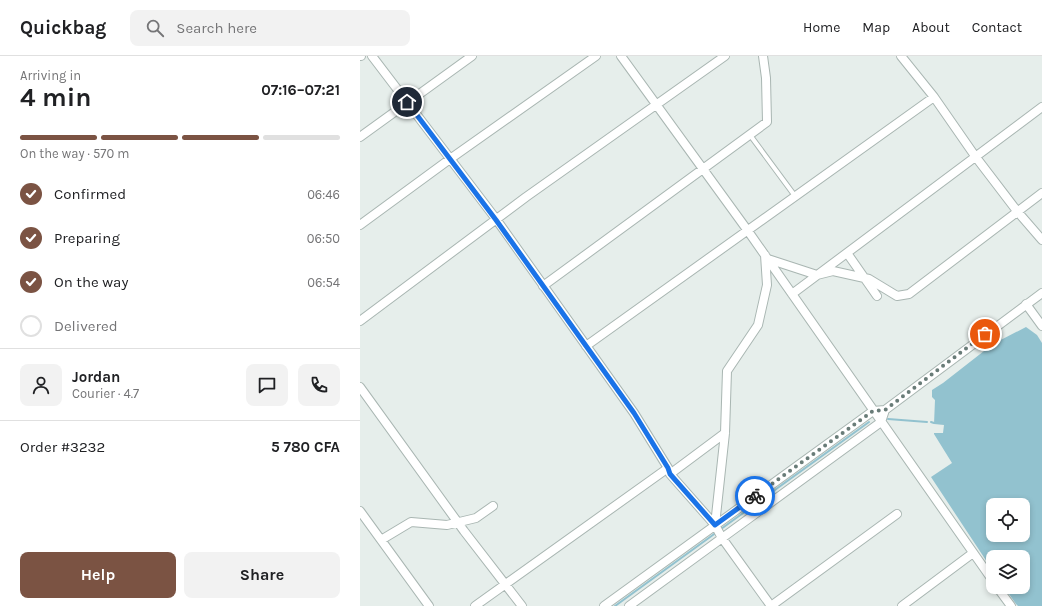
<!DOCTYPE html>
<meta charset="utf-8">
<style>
:root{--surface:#fff;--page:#f2f2f2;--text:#202124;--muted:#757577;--line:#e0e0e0;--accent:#7b5343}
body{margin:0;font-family:Karla,sans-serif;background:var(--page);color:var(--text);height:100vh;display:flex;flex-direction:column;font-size:15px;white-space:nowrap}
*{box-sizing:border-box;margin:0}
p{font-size:13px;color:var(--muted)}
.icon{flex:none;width:22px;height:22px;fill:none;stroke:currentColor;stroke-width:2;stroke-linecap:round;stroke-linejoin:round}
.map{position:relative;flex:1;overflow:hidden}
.side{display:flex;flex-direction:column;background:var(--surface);width:360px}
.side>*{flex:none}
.tools{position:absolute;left:626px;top:442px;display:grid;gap:8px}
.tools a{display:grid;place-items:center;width:44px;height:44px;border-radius:8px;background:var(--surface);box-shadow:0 2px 6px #0003;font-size:20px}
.pin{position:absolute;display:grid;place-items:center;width:34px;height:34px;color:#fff;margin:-17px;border:2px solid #fff;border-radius:50%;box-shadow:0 1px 4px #0007}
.courier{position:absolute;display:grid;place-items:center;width:40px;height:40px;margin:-20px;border:3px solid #1a73e8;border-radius:50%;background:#fff;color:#222;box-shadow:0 1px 5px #0007}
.head em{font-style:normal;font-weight:700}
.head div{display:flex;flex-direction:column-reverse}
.head{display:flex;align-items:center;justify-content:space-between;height:68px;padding:0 20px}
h1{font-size:26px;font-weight:700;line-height:30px}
.bar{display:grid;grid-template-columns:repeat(4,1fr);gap:6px 4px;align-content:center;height:48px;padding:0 20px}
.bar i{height:5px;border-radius:3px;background:var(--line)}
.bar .on{background:var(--accent)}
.bar p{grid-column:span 4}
.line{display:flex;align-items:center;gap:10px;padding:0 20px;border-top:1px solid var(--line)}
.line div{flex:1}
.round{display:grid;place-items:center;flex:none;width:42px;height:42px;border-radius:8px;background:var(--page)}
ol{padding:0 20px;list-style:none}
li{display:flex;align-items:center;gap:12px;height:44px}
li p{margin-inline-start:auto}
li .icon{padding:4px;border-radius:50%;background:var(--accent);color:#fff;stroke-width:4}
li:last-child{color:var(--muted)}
li i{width:22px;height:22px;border:2px solid var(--line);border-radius:50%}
.action{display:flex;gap:8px;margin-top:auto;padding:8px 20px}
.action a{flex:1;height:46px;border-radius:8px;background:var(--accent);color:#fff;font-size:16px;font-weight:700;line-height:46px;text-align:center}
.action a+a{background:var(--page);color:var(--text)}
header{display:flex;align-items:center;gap:24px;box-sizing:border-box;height:56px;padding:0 20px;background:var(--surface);border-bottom:1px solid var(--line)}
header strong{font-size:19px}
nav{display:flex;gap:22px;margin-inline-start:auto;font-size:14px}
.search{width:280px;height:36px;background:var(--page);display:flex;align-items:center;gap:10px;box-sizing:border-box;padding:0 14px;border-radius:8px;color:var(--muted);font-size:15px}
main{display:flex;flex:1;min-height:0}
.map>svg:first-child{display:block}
.water{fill:#92c2cf;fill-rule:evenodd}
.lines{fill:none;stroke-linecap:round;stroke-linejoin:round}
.stream{stroke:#92c2cf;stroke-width:2}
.service-casing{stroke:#a9b6b2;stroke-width:6}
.minor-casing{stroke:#a9b6b2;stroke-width:10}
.service{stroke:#fff;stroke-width:4}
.minor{stroke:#fff;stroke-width:8}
.done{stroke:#697c78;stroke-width:4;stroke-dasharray:0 7.2}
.route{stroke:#1a73e8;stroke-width:5}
</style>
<header>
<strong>Quickbag</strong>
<div class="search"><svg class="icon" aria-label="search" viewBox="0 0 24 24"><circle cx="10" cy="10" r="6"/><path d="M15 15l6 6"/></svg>Search here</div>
<nav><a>Home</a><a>Map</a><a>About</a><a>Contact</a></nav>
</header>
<main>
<section class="side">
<div class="head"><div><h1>4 min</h1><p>Arriving in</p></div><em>07:16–07:21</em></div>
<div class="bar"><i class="on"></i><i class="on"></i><i class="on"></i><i></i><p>On the way · 570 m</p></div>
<ol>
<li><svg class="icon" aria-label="check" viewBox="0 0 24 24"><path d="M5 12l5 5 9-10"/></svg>Confirmed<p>06:46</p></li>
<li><svg class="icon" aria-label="check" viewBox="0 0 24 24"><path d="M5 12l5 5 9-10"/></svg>Preparing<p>06:50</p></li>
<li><svg class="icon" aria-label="check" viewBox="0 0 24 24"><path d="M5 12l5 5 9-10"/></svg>On the way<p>06:54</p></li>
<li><i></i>Delivered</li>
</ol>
<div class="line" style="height:72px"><a class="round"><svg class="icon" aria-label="person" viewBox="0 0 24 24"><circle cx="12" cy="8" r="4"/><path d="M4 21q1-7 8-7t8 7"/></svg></a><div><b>Jordan</b><p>Courier · 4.7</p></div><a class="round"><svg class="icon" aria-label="chat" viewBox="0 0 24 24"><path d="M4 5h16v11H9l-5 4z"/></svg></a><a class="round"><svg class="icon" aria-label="phone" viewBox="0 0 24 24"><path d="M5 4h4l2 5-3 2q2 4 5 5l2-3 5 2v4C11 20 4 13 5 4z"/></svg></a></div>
<div class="line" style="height:52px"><div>Order #3232</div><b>5 780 CFA</b></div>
<div class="action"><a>Help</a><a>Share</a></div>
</section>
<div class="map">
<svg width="682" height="550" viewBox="0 0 682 550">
<rect width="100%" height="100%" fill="#e6eeeb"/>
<path class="water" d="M 666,271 L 677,279 L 682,287 L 682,550 L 658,550 L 656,548 L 644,531 L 663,531 L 663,501 L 633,501 L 633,515 L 571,421 L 592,407 L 574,378 L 574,377 L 583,377 L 584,369 L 574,368 L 575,344 L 572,341 L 572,334 L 583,327 L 633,288 ZM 633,449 L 663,449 L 663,479 L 633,479 Z"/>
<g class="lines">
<path class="stream" d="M 528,363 L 567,366
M 571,366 L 574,367
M 361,473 L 509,366
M 255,550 L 357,476"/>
<defs>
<path id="service" d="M 390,79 L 435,140"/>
<path id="minor" d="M 0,0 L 1,0
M 12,0 L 136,163 L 274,357 L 308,412 L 310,418 L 355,469 L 362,482 L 411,550
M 261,0 L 388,175 L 633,525
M 541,0 L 574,41 L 615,100 L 657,155 L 682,184
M 0,81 L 112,0
M 0,169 L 90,103 L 236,0
M 487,197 L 517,240
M 408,203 L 457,219 L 473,215 L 509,223 L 537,240 L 549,238 L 682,137
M 183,230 L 407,66 L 406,22 L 403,0
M 432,238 L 682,51
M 666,248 L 682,270
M 0,265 L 166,141 L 365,0
M 226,290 L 574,41
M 0,331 L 104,475 L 162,550
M 525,354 L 682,237
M 310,418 L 365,377
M 0,455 L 69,550
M 355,469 L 365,377 L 367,315 L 398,269 L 407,229 L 405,199
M 21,484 L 51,466 L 87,469 L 116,462 L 133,450
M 637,531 L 651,550
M 115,550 L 308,412
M 244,550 L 513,355 L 525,354 L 521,366 L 269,550
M 411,550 L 537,458
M 542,550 L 613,497"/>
</defs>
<use href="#service" class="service-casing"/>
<use href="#minor" class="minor-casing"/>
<use href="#service" class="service"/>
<use href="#minor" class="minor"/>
</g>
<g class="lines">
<path class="done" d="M 395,440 L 513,355 L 525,354 L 625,278"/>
<path class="route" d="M 47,46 L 136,164 L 274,357 L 308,412 L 310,418 L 355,469 L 395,440"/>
</g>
</svg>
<div class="tools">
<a><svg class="icon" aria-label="locate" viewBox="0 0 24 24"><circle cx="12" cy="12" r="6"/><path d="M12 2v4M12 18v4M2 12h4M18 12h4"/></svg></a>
<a><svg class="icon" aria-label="layers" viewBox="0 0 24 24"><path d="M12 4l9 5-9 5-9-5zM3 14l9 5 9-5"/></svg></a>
</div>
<div class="pin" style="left:625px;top:278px;background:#ea580c"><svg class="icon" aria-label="bag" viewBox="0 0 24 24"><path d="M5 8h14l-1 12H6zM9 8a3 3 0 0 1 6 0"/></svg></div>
<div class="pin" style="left:47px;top:46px;background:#1f2937"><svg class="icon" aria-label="home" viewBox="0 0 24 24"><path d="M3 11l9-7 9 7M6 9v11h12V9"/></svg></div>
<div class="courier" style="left:395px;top:440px"><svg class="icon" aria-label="bike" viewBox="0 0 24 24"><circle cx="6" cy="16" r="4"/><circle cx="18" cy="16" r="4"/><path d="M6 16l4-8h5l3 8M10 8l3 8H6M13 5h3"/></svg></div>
</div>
</main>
